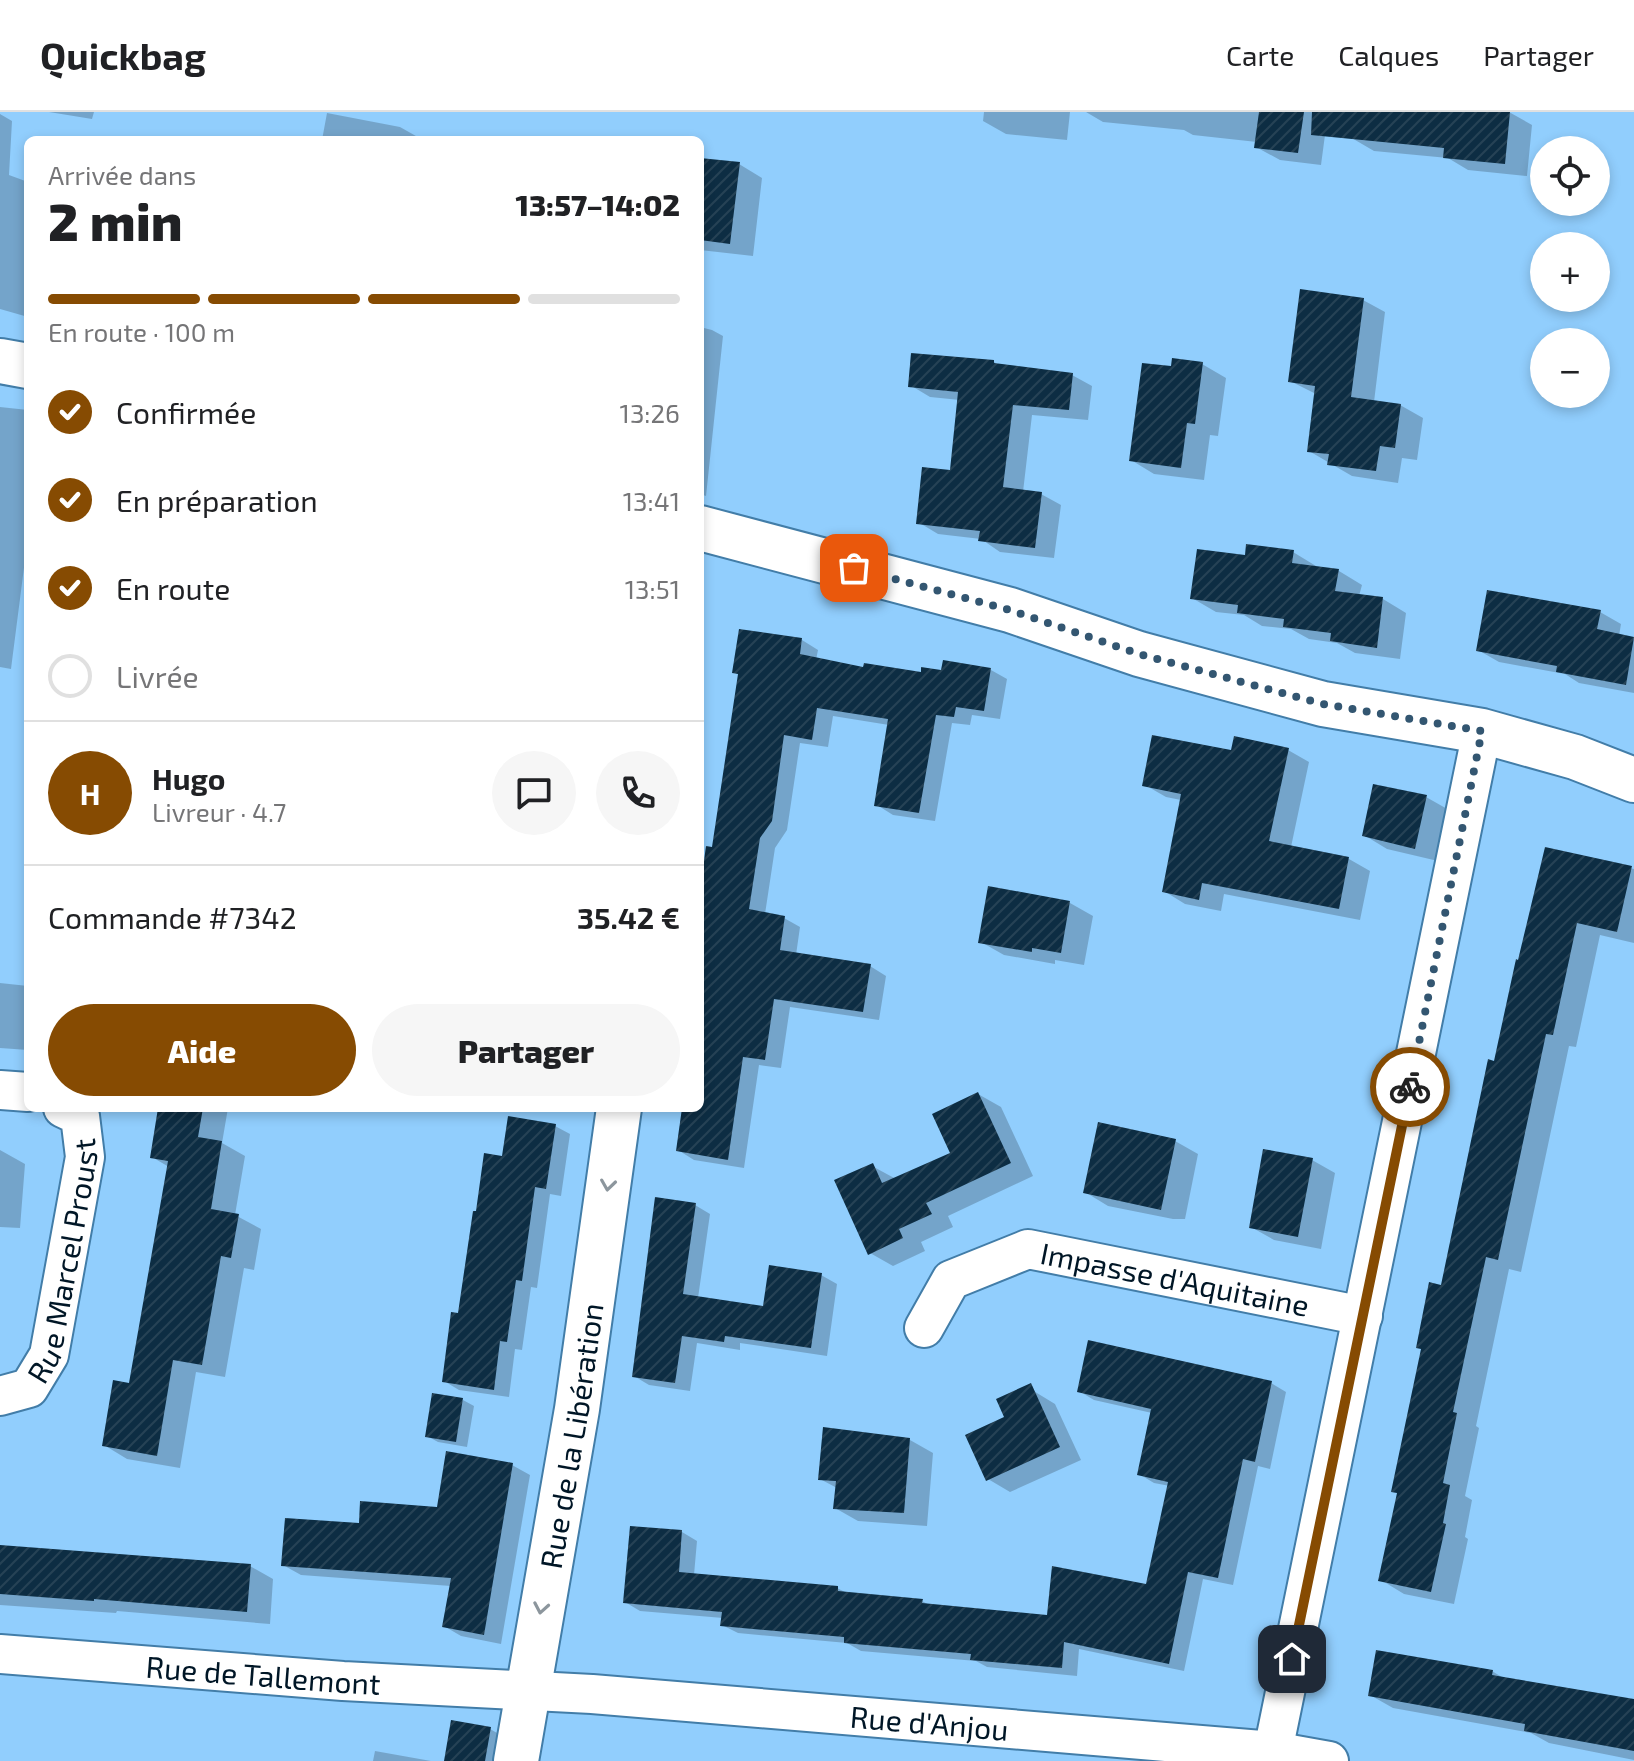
<!DOCTYPE html>
<html lang="fr">
<meta charset="utf-8">
<style>
:root{--surface:#fff;--page:#f6f6f6;--text:#202124;--muted:#757577;--line:#e0e0e0;--accent:#864b02}
body{margin:0;font-family:"Exo 2",sans-serif;background:var(--page);color:var(--text);height:100vh;display:flex;flex-direction:column;font-size:30px;white-space:nowrap}
*{box-sizing:border-box;margin:0}
p{font-size:26px;color:var(--muted)}
.icon{flex:none;width:44px;height:44px;fill:none;stroke:currentColor;stroke-width:2;stroke-linecap:round;stroke-linejoin:round}
.map{position:relative;flex:1;overflow:hidden}
.sheet{position:absolute;left:24px;top:24px;width:680px;height:976px;display:flex;flex-direction:column;background:var(--surface);border-radius:12px;box-shadow:0 4px 12px #0003}
.sheet>*{flex:none}
.controls{position:absolute;left:1530px;top:24px;display:grid;gap:16px}
.controls a{display:grid;place-items:center;width:80px;height:80px;border-radius:50%;background:var(--surface);box-shadow:0 4px 12px #0003;font-size:40px}
.pin{position:absolute;display:grid;place-items:center;width:68px;height:68px;color:#fff;margin:-34px;border-radius:16px;box-shadow:0 4px 12px #0006}
.courier{position:absolute;display:grid;place-items:center;width:80px;height:80px;margin:-40px;border:6px solid #864b02;border-radius:50%;background:#fff;color:#222;box-shadow:0 2px 10px #0007}
.summary em{font-style:normal;font-weight:800}
.summary div{display:flex;flex-direction:column-reverse}
.summary{display:flex;align-items:center;justify-content:space-between;height:136px;padding:0 24px}
h1{font-size:52px;font-weight:800;line-height:60px}
.bar{display:grid;grid-template-columns:repeat(4,1fr);gap:12px 8px;align-content:center;height:96px;padding:0 24px}
.bar i{height:10px;border-radius:6px;background:var(--line)}
.bar .current{background:var(--accent)}
.bar p{grid-column:span 4}
.line{display:flex;align-items:center;gap:20px;padding:0 24px;border-top:2px solid var(--line)}
.line div{flex:1}
.round{display:grid;place-items:center;flex:none;width:84px;height:84px;border-radius:42px;background:var(--page)}
ol{padding:0 24px;list-style:none}
li{display:flex;align-items:center;gap:24px;height:88px}
li p{margin-inline-start:auto}
li .icon{padding:8px;border-radius:50%;background:var(--accent);color:#fff;stroke-width:4}
li:last-child{color:var(--muted)}
li i{width:44px;height:44px;border:4px solid var(--line);border-radius:50%}
.action{display:flex;gap:16px;margin-top:auto;padding:16px 24px}
.action a{flex:1;height:92px;border-radius:48px;background:var(--accent);color:#fff;font-size:32px;font-weight:800;line-height:92px;text-align:center}
.action a+a{background:var(--page);color:var(--text)}
header{display:flex;align-items:center;gap:48px;box-sizing:border-box;height:112px;padding:0 40px;background:var(--surface);border-bottom:2px solid var(--line)}
header strong{font-size:38px}
nav{display:flex;gap:44px;margin-inline-start:auto;font-size:28px}
.map>svg:first-child{display:block}
.shadow{fill:#0003}
.building{fill:url(#building-hatch)}
.lines{fill:none;stroke-linecap:round;stroke-linejoin:round}
.minor-casing{stroke:#427da8;stroke-width:42}
.tertiary-casing{stroke:#427da8;stroke-width:48}
.minor{stroke:#fff;stroke-width:38}
.tertiary{stroke:#fff;stroke-width:44}
.oneway{stroke:#8c969d}
.done{stroke:#335671;stroke-width:8;stroke-dasharray:0 14.4}
.route{stroke:#864b02;stroke-width:10}
.labels{text-anchor:middle;dominant-baseline:central;stroke-width:8;stroke-linejoin:round;paint-order:stroke}
.street-label{font-size:30px;fill:#001626;stroke:#d3ebfe}
</style>
<header>
<strong>Quickbag</strong>
<nav><a>Carte</a><a>Calques</a><a>Partager</a></nav>
</header>
<div class="map">
<svg width="1634" height="1649" viewBox="0 0 1634 1649">
<defs>
<pattern id="building-hatch" width="6" height="6" patternUnits="userSpaceOnUse" patternTransform="scale(2)"><rect width="6" height="6" fill="#0d2d43"/><path d="M-1 1l2-2M0 6l6-6M5 7l2-2" fill="none" stroke="#264255"/></pattern>
</defs>
<rect width="100%" height="100%" fill="#91cefd"/>
<path class="shadow" d="M 49,0 L 94,0 L 92,7 Z
M 984,0 L 1070,0 L 1067,28 L 1006,22 L 983,9 Z
M 1086,0 L 1312,0 L 1327,8 L 1321,53 L 1280,48 L 1256,35 L 1257,30 L 1193,23 L 1184,18 L 1103,10 Z
M 1353,0 L 1509,0 L 1532,13 L 1527,64 L 1468,58 L 1448,46 L 1374,39 L 1350,25 Z
M 327,1 L 400,15 L 423,28 L 322,28 Z
M 0,2 L 12,9 L 9,63 L 28,70 L 28,205 L 0,197 Z
M 700,48 L 739,52 L 762,66 L 753,144 L 700,138 Z
M 1363,188 L 1385,200 L 1374,290 L 1400,293 L 1423,306 L 1417,348 L 1402,346 L 1398,371 L 1352,364 L 1309,339 L 1316,282 L 1290,269 Z
M 700,215 L 712,218 L 723,224 L 706,384 L 700,382 Z
M 994,250 L 1000,254 L 1072,263 L 1092,274 L 1088,308 L 1032,303 L 1023,380 L 1041,382 L 1061,393 L 1054,446 L 1000,440 L 981,427 L 938,422 L 918,410 L 952,360 L 960,288 L 930,285 L 910,273 Z
M 1202,252 L 1226,266 L 1218,324 L 1210,323 L 1204,368 L 1154,362 L 1131,348 L 1173,257 Z
M 0,295 L 28,298 L 28,441 L 26,440 L 11,557 L 0,555 Z
M 1293,440 L 1316,454 L 1316,456 L 1339,459 L 1362,473 L 1359,484 L 1383,487 L 1406,501 L 1400,547 L 1355,541 L 1337,531 L 1309,527 L 1291,517 L 1262,514 L 1244,503 L 1216,500 L 1192,486 L 1246,445 Z
M 1600,500 L 1621,512 L 1619,524 L 1634,527 L 1634,581 L 1579,571 L 1565,562 L 1499,550 L 1478,538 Z
M 802,528 L 818,538 L 816,548 L 865,557 L 922,562 L 991,558 L 1007,567 L 1000,607 L 972,603 L 970,613 L 952,611 L 935,709 L 893,703 L 877,693 L 889,613 L 833,604 L 828,635 L 800,631 L 787,718 L 775,736 L 765,802 L 784,806 L 800,815 L 796,843 L 870,854 L 886,864 L 879,908 L 790,895 L 781,956 L 759,953 L 744,1056 L 694,1048 L 678,1038 L 685,996 L 700,996 L 700,795 L 714,737 L 740,563 L 734,560 Z
M 1288,638 L 1309,650 L 1291,735 L 1349,747 L 1370,759 L 1360,808 L 1224,782 L 1221,799 L 1185,792 L 1164,779 L 1181,688 L 1166,685 L 1145,673 L 1233,641 Z
M 1426,685 L 1449,698 L 1438,749 L 1387,737 L 1364,723 Z
M 1546,737 L 1634,757 L 1634,831 L 1600,823 L 1576,935 L 1569,934 L 1521,1160 L 1509,1157 L 1476,1314 L 1479,1316 L 1465,1384 L 1472,1388 L 1465,1425 L 1468,1427 L 1454,1492 L 1404,1482 L 1381,1468 L 1443,1175 Z
M 990,777 L 1070,791 L 1093,804 L 1084,853 L 1055,848 L 1055,852 L 1004,843 L 981,830 Z
M 0,871 L 28,874 L 28,938 L 0,936 Z
M 978,982 L 1001,995 L 1033,1064 L 948,1104 L 953,1115 L 921,1130 L 925,1139 L 893,1154 L 870,1141 L 872,1054 L 896,1067 L 952,1042 Z
M 160,996 L 228,996 L 222,1031 L 245,1044 L 235,1103 L 261,1117 L 254,1158 L 244,1156 L 225,1265 L 196,1260 L 180,1356 L 127,1347 L 104,1333 L 131,1273 L 169,1055 L 152,1045 Z
M 555,1014 L 570,1022 L 561,1084 L 550,1082 L 537,1176 L 531,1175 L 522,1238 L 515,1237 L 509,1285 L 459,1278 L 444,1269 L 460,1203 L 478,1102 L 504,1046 Z
M 1175,1029 L 1198,1042 L 1185,1107 L 1173,1107 L 1108,1094 L 1085,1080 Z
M 0,1038 L 25,1052 L 20,1116 L 0,1115 Z
M 1312,1048 L 1335,1061 L 1321,1137 L 1274,1128 L 1251,1115 Z
M 695,1093 L 710,1102 L 698,1186 L 764,1196 L 821,1163 L 837,1172 L 827,1244 L 740,1231 L 740,1238 L 697,1231 L 690,1279 L 649,1273 L 634,1264 Z
M 1271,1271 L 1286,1280 L 1270,1357 L 1258,1354 L 1233,1473 L 1203,1467 L 1184,1559 L 1079,1537 L 1077,1564 L 987,1555 L 976,1549 L 861,1539 L 847,1531 L 738,1521 L 722,1513 L 723,1506 L 640,1499 L 625,1490 L 682,1420 L 697,1429 L 694,1463 L 837,1476 L 849,1482 L 922,1489 L 931,1494 L 1049,1505 L 1148,1475 L 1170,1374 L 1154,1371 L 1139,1362 L 1152,1301 L 1094,1288 L 1079,1279 Z
M 1032,1278 L 1055,1292 L 1081,1348 L 1010,1380 L 988,1367 L 1007,1306 Z
M 463,1288 L 474,1294 L 467,1335 L 438,1330 L 427,1324 Z
M 910,1328 L 933,1341 L 927,1414 L 858,1409 L 835,1396 L 837,1376 L 820,1367 Z
M 512,1353 L 530,1363 L 501,1532 L 461,1524 L 444,1514 L 451,1474 L 301,1463 L 283,1453 L 361,1414 L 439,1397 Z
M 0,1435 L 250,1454 L 273,1467 L 270,1512 L 117,1499 L 116,1501 L 0,1493 Z
M 1492,1559 L 1505,1567 L 1634,1589 L 1634,1648 L 1549,1631 L 1531,1621 L 1393,1596 L 1370,1583 Z
M 490,1617 L 513,1630 L 509,1649 L 446,1649 Z
M 375,1639 L 431,1649 L 373,1649 Z"/>
<path class="building" d="M 1259,0 L 1304,0 L 1298,41 L 1254,36 Z
M 1312,0 L 1510,0 L 1505,52 L 1443,46 L 1444,36 L 1311,23 Z
M 700,46 L 740,50 L 730,132 L 700,128 Z
M 1300,177 L 1364,186 L 1351,285 L 1401,292 L 1395,336 L 1380,334 L 1376,359 L 1327,353 L 1329,342 L 1307,340 L 1315,274 L 1288,270 Z
M 911,241 L 994,248 L 994,251 L 1073,261 L 1069,298 L 1013,293 L 1003,375 L 1042,380 L 1035,436 L 978,429 L 980,419 L 916,412 L 922,355 L 950,358 L 958,280 L 908,275 Z
M 1172,246 L 1203,250 L 1195,312 L 1187,311 L 1181,356 L 1129,349 L 1142,251 L 1171,254 Z
M 1246,432 L 1294,438 L 1292,451 L 1339,457 L 1335,479 L 1383,485 L 1377,536 L 1330,529 L 1331,521 L 1283,515 L 1284,507 L 1237,501 L 1238,493 L 1190,487 L 1197,437 L 1245,443 Z
M 1487,478 L 1601,498 L 1597,517 L 1634,525 L 1626,573 L 1556,560 L 1557,554 L 1476,539 Z
M 739,517 L 802,526 L 800,542 L 863,555 L 864,551 L 921,560 L 921,555 L 941,558 L 943,548 L 991,556 L 984,599 L 956,595 L 954,605 L 936,603 L 919,701 L 874,694 L 888,607 L 817,596 L 812,628 L 784,623 L 772,709 L 760,726 L 749,797 L 785,804 L 780,838 L 871,852 L 863,900 L 774,887 L 765,948 L 743,945 L 728,1048 L 676,1039 L 682,996 L 700,996 L 700,779 L 706,734 L 712,735 L 738,562 L 732,561 Z
M 1152,623 L 1231,638 L 1234,624 L 1289,636 L 1269,729 L 1349,745 L 1339,797 L 1202,771 L 1199,788 L 1162,780 L 1181,682 L 1142,674 Z
M 1373,672 L 1427,683 L 1415,737 L 1362,724 Z
M 1545,735 L 1632,754 L 1617,820 L 1577,811 L 1553,923 L 1546,922 L 1498,1148 L 1486,1145 L 1453,1300 L 1457,1301 L 1443,1371 L 1450,1373 L 1443,1411 L 1446,1412 L 1431,1480 L 1378,1469 L 1397,1381 L 1391,1380 L 1421,1237 L 1416,1236 L 1429,1170 L 1441,1173 L 1488,947 L 1494,949 L 1516,847 L 1518,848 Z
M 988,774 L 1070,789 L 1061,841 L 1032,836 L 1032,840 L 978,831 Z
M 978,980 L 1011,1051 L 926,1091 L 932,1102 L 899,1117 L 903,1126 L 868,1143 L 834,1068 L 873,1051 L 882,1071 L 950,1041 L 932,1002 Z
M 158,996 L 203,996 L 198,1025 L 222,1029 L 211,1097 L 239,1102 L 231,1146 L 221,1144 L 202,1253 L 173,1248 L 157,1344 L 102,1334 L 113,1268 L 129,1271 L 168,1049 L 150,1046 Z
M 508,1004 L 556,1012 L 546,1077 L 535,1075 L 522,1169 L 516,1168 L 507,1230 L 500,1229 L 494,1278 L 442,1270 L 451,1200 L 458,1201 L 473,1099 L 476,1099 L 484,1041 L 502,1044 Z
M 1098,1010 L 1176,1027 L 1161,1098 L 1083,1081 Z
M 1263,1037 L 1313,1046 L 1298,1125 L 1249,1116 Z
M 655,1085 L 696,1091 L 683,1182 L 763,1194 L 769,1153 L 822,1161 L 811,1236 L 725,1224 L 724,1230 L 682,1224 L 675,1271 L 632,1265 Z
M 1088,1228 L 1272,1269 L 1255,1350 L 1243,1347 L 1218,1466 L 1188,1460 L 1169,1552 L 1064,1530 L 1062,1556 L 970,1548 L 971,1542 L 844,1531 L 844,1525 L 720,1514 L 722,1500 L 623,1491 L 630,1414 L 682,1418 L 679,1460 L 838,1474 L 838,1479 L 923,1487 L 922,1491 L 1047,1503 L 1052,1454 L 1146,1472 L 1168,1370 L 1137,1363 L 1151,1297 L 1077,1280 Z
M 1031,1271 L 1060,1335 L 986,1369 L 965,1323 L 1004,1305 L 996,1287 Z
M 432,1281 L 463,1286 L 456,1330 L 425,1325 Z
M 823,1315 L 910,1326 L 904,1401 L 833,1397 L 836,1369 L 818,1368 Z
M 446,1339 L 513,1351 L 484,1523 L 442,1515 L 451,1466 L 281,1454 L 285,1406 L 359,1411 L 360,1389 L 437,1395 Z
M 0,1433 L 251,1452 L 247,1500 L 94,1487 L 94,1489 L 0,1482 Z
M 1376,1538 L 1493,1558 L 1492,1563 L 1634,1587 L 1634,1639 L 1524,1619 L 1525,1612 L 1368,1584 Z
M 451,1608 L 491,1615 L 485,1649 L 444,1649 Z"/>
<g class="lines">
<defs>
<g id="minor">
<path d="M 0,978 L 28,980"/>
<path id="s1" d="M 924,1216 L 951,1168 L 1028,1137 L 1363,1204"/>
<path id="s2" d="M 0,1284 L 29,1276 L 49,1243 L 85,1045 L 80,1004 L 63,996"/>
<path id="s3" d="M 0,1542 L 343,1569 L 592,1582 L 1273,1639 L 1329,1649"/>
<path d="M 1273,1639 L 1482,619"/>
</g>
<g id="tertiary">
<path d="M 0,249 L 28,254"/>
<path d="M 700,416 L 1010,498 L 1139,542 L 1323,592 L 1482,619 L 1575,645 L 1634,668"/>
<path id="s4" d="M 516,1649 L 577,1297 L 619,996"/>
</g>
</defs>
<use href="#minor" class="minor-casing"/>
<use href="#tertiary" class="tertiary-casing"/>
<use href="#minor" class="minor"/>
<use href="#tertiary" class="tertiary"/>
</g>
<defs><path id="oneway-chevron" d="M-2-3.5L2.5 0L-2 3.5" fill="none" stroke-width="1.6" stroke-linecap="round" stroke-linejoin="round" transform="scale(2)"/></defs>
<g class="oneway">
<use href="#oneway-chevron" transform="translate(608 1073) rotate(98)"/>
<use href="#oneway-chevron" transform="translate(541 1496) rotate(100)"/>
</g>
<g class="lines">
<path class="done" d="M 854,456 L 1010,498 L 1139,542 L 1323,592 L 1482,619 L 1410,975"/>
<path class="route" d="M 1292,1547 L 1410,975"/>
</g>
<g class="labels">
<g class="street-label">
<text stroke="none"><textPath href="#s2" startOffset="164">Rue Marcel Proust</textPath></text>
<text stroke="none"><textPath href="#s1" startOffset="288">Impasse d'Aquitaine</textPath></text>
<text stroke="none"><textPath href="#s4" startOffset="330">Rue de la Libération</textPath></text>
<text stroke="none"><textPath href="#s3" startOffset="264">Rue de Tallemont</textPath></text>
<text stroke="none"><textPath href="#s3" startOffset="932">Rue d'Anjou</textPath></text>
</g>
</g>
</svg>
<div class="controls">
<a><svg class="icon" aria-label="locate" viewBox="0 0 24 24"><circle cx="12" cy="12" r="6"/><path d="M12 2v4M12 18v4M2 12h4M18 12h4"/></svg></a>
<a>+</a>
<a>−</a>
</div>
<div class="pin" style="left:854px;top:456px;background:#ea580c"><svg class="icon" aria-label="bag" viewBox="0 0 24 24"><path d="M5 8h14l-1 12H6zM9 8a3 3 0 0 1 6 0"/></svg></div>
<div class="pin" style="left:1292px;top:1547px;background:#1f2937"><svg class="icon" aria-label="home" viewBox="0 0 24 24"><path d="M3 11l9-7 9 7M6 9v11h12V9"/></svg></div>
<div class="courier" style="left:1410px;top:975px"><svg class="icon" aria-label="bike" viewBox="0 0 24 24"><circle cx="6" cy="16" r="4"/><circle cx="18" cy="16" r="4"/><path d="M6 16l4-8h5l3 8M10 8l3 8H6M13 5h3"/></svg></div>
<section class="sheet">
<div class="summary"><div><h1>2 min</h1><p>Arrivée dans</p></div><em>13:57–14:02</em></div>
<div class="bar"><i class="current"></i><i class="current"></i><i class="current"></i><i></i><p>En route · 100 m</p></div>
<ol>
<li><svg class="icon" aria-label="check" viewBox="0 0 24 24"><path d="M5 12l5 5 9-10"/></svg>Confirmée<p>13:26</p></li>
<li><svg class="icon" aria-label="check" viewBox="0 0 24 24"><path d="M5 12l5 5 9-10"/></svg>En préparation<p>13:41</p></li>
<li><svg class="icon" aria-label="check" viewBox="0 0 24 24"><path d="M5 12l5 5 9-10"/></svg>En route<p>13:51</p></li>
<li><i></i>Livrée</li>
</ol>
<div class="line" style="height:144px"><b class="round" style="background:var(--accent);color:#fff">H</b><div><b>Hugo</b><p>Livreur · 4.7</p></div><a class="round"><svg class="icon" aria-label="chat" viewBox="0 0 24 24"><path d="M4 5h16v11H9l-5 4z"/></svg></a><a class="round"><svg class="icon" aria-label="phone" viewBox="0 0 24 24"><path d="M5 4h4l2 5-3 2q2 4 5 5l2-3 5 2v4C11 20 4 13 5 4z"/></svg></a></div>
<div class="line" style="height:104px"><div>Commande #7342</div><b>35.42 €</b></div>
<div class="action"><a>Aide</a><a>Partager</a></div>
</section>
</div>
